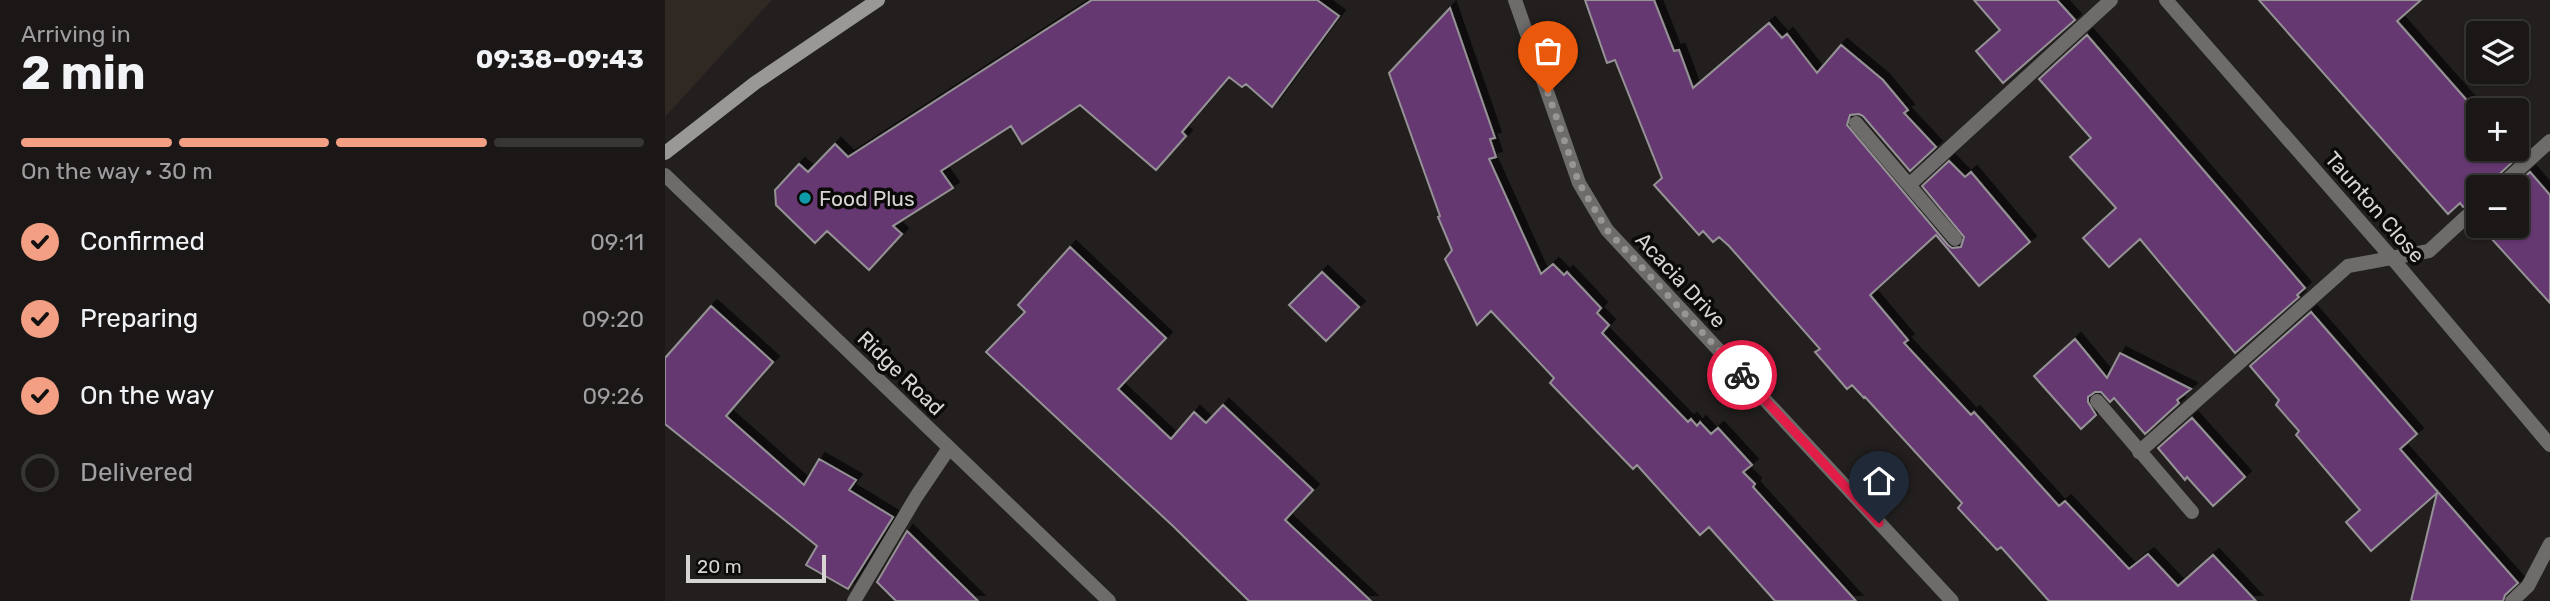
<!DOCTYPE html>
<meta charset="utf-8">
<style>
:root{--surface:#1a1716;--page:#23201f;--text:#f1f3f6;--muted:#9f9fa1;--line:#383635;--accent:#f39f84}
body{margin:0;font-family:Rubik,sans-serif;background:var(--page);color:var(--text);height:100vh;display:flex;flex-direction:column;font-size:26px;white-space:nowrap}
*{box-sizing:border-box;margin:0}
p{font-size:23px;color:var(--muted)}
.icon{flex:none;width:38px;height:38px;fill:none;stroke:currentColor;stroke-width:2;stroke-linecap:round;stroke-linejoin:round}
.map{position:relative;flex:1;overflow:hidden}
.drawer{display:flex;flex-direction:column;background:var(--surface);width:665px}
.drawer>*{flex:none}
.tools{position:absolute;left:1801px;top:21px;display:grid;gap:14px}
.tools a{display:grid;place-items:center;width:63px;height:63px;border-radius:7px;background:var(--surface);box-shadow:0 2px 5px #0004,0 0 0 2px var(--line);font-size:35px}
.scale{position:absolute;left:21px;bottom:18px;width:140px;box-sizing:border-box;padding-left:7px;border:4px solid #d7d5d4;border-top:0;font-size:19px;line-height:24px;white-space:nowrap;color:#d7d5d4;-webkit-text-stroke:5px #0b0a09;paint-order:stroke}
.pin{position:absolute;display:grid;place-items:center;width:60px;height:60px;color:#fff;margin:-72px -30px;border-radius:50% 50% 50% 0;rotate:-45deg;box-shadow:0 0 7px #0007}
.pin .icon{rotate:45deg}
.courier{position:absolute;display:grid;place-items:center;width:70px;height:70px;margin:-35px;border:5px solid #e11d48;border-radius:50%;background:#fff;color:#222;box-shadow:0 2px 9px #0007}
.headline em{font-style:normal;font-weight:700}
.headline div{display:flex;flex-direction:column-reverse}
.headline{display:flex;align-items:center;justify-content:space-between;height:119px;padding:0 21px}
h1{font-size:46px;font-weight:700;line-height:52px}
.bar{display:grid;grid-template-columns:repeat(4,1fr);gap:10px 7px;align-content:center;height:84px;padding:0 21px}
.bar i{height:9px;border-radius:5px;background:var(--line)}
.bar .on{background:var(--accent)}
.bar p{grid-column:span 4}
ol{padding:0 21px;list-style:none}
li{display:flex;align-items:center;gap:21px;height:77px}
li p{margin-inline-start:auto}
li .icon{padding:7px;border-radius:50%;background:var(--accent);color:#111;stroke-width:4}
li:last-child{color:var(--muted)}
li i{width:38px;height:38px;border:4px solid var(--line);border-radius:50%}
main{display:flex;flex:1;min-height:0}
.map>svg:first-child{display:block}
.built{fill:#2f2823}
.building{fill:#653972;stroke:#959295;stroke-width:2;filter:url(#shadow)}
.lines{fill:none;stroke-linecap:round;stroke-linejoin:round}
.lane{stroke:#6d6c6b;stroke-width:14}
.street{stroke:#6d6c6b;stroke-width:14}
.secondary{stroke:#9a9896;stroke-width:14}
.done{stroke:#989594;stroke-width:7;stroke-dasharray:0 12.6}
.route{stroke:#e11d48;stroke-width:9}
.culture-dot{fill:#0f9aa8;stroke:#0b0a09;stroke-width:2.5}
.labels{text-anchor:middle;dominant-baseline:central;stroke-width:7;stroke-linejoin:round;paint-order:stroke}
.poi-label{font-size:21px;fill:#d7d5d4;stroke:#0b0a09;text-anchor:start}
.street-label{font-size:21px;fill:#d7d5d4;stroke:#0b0a09}
</style>
<main>
<section class="drawer">
<div class="headline"><div><h1>2 min</h1><p>Arriving in</p></div><em>09:38–09:43</em></div>
<div class="bar"><i class="on"></i><i class="on"></i><i class="on"></i><i></i><p>On the way · 30 m</p></div>
<ol>
<li><svg class="icon" aria-label="check" viewBox="0 0 24 24"><path d="M5 12l5 5 9-10"/></svg>Confirmed<p>09:11</p></li>
<li><svg class="icon" aria-label="check" viewBox="0 0 24 24"><path d="M5 12l5 5 9-10"/></svg>Preparing<p>09:20</p></li>
<li><svg class="icon" aria-label="check" viewBox="0 0 24 24"><path d="M5 12l5 5 9-10"/></svg>On the way<p>09:26</p></li>
<li><i></i>Delivered</li>
</ol>
</section>
<div class="map">
<svg width="1885" height="601" viewBox="0 0 1885 601">
<defs>
<filter id="shadow"><feDropShadow dx="6" dy="-6" stdDeviation="0" flood-color="#0009"/></filter>
</defs>
<rect width="100%" height="100%" fill="#221f1e"/>
<path class="built" d="M 0,0 L 107,0 L 0,117 Z"/>
<path class="building" d="M 427,0 L 652,0 L 674,16 L 607,107 L 581,84 L 577,87 L 564,77 L 517,132 L 521,136 L 491,170 L 415,105 L 357,144 L 346,126 L 276,171 L 288,188 L 228,226 L 237,234 L 204,270 L 162,231 L 150,243 L 111,205 L 110,190 L 134,164 L 143,172 L 170,144 L 183,157 Z
M 920,0 L 989,0 L 1009,51 L 1014,50 L 1028,88 L 1104,23 L 1117,38 L 1122,34 L 1152,73 L 1176,45 L 1218,80 L 1243,110 L 1239,113 L 1271,147 L 1245,171 L 1198,116 L 1194,114 L 1185,115 L 1182,125 L 1283,245 L 1287,248 L 1296,247 L 1299,237 L 1257,186 L 1284,161 L 1300,177 L 1306,172 L 1365,242 L 1314,286 L 1271,235 L 1205,295 L 1243,340 L 1239,343 L 1306,415 L 1309,412 L 1394,506 L 1400,501 L 1464,569 L 1483,554 L 1513,586 L 1548,555 L 1591,601 L 1384,601 L 1336,547 L 1332,550 L 1293,508 L 1297,503 L 1200,397 L 1199,398 L 1187,385 L 1182,389 L 1150,352 L 1155,349 L 1064,246 L 1054,237 L 1048,242 L 1038,231 L 1034,235 L 989,185 L 997,178 L 950,60 L 942,63 Z
M 1309,0 L 1392,0 L 1410,20 L 1338,83 L 1311,51 L 1335,30 Z
M 1594,0 L 1756,0 L 1732,21 L 1813,113 L 1813,149 L 1844,149 L 1852,158 L 1828,180 L 1825,187 L 1813,187 L 1813,197 L 1798,207 L 1795,203 L 1783,214 Z
M 785,8 L 830,138 L 825,139 L 831,157 L 824,159 L 876,274 L 888,264 L 899,275 L 902,272 L 936,308 L 932,313 L 944,325 L 937,333 L 1023,422 L 1026,419 L 1032,426 L 1035,422 L 1046,434 L 1053,428 L 1087,465 L 1078,472 L 1090,484 L 1088,487 L 1191,601 L 1110,601 L 1044,527 L 1035,535 L 972,465 L 968,469 L 885,383 L 889,378 L 826,311 L 812,325 L 780,259 L 787,250 L 773,217 L 775,216 L 724,73 Z
M 1422,35 L 1640,288 L 1632,295 L 1634,297 L 1570,353 L 1475,239 L 1444,267 L 1418,238 L 1451,208 L 1405,157 L 1426,138 L 1374,79 Z
M 1865,172 L 1885,195 L 1885,303 L 1815,226 L 1852,226 L 1852,187 L 1848,187 Z
M 405,247 L 501,338 L 453,389 L 506,439 L 529,412 L 541,423 L 558,405 L 648,490 L 620,520 L 706,601 L 584,601 L 509,527 L 321,352 L 360,312 L 353,305 Z
M 657,272 L 694,307 L 661,341 L 624,305 Z
M 46,306 L 108,362 L 61,416 L 139,485 L 154,459 L 191,480 L 184,490 L 228,517 L 183,589 L 141,565 L 152,546 L 0,424 L 0,358 Z
M 1646,312 L 1752,434 L 1735,449 L 1853,583 L 1840,595 L 1838,601 L 1746,601 L 1772,493 L 1706,551 L 1681,522 L 1695,510 L 1631,435 L 1634,431 L 1611,405 L 1614,400 L 1585,366 Z
M 1410,339 L 1442,378 L 1455,353 L 1526,389 L 1512,400 L 1514,403 L 1480,434 L 1449,398 L 1445,402 L 1436,392 L 1430,392 L 1423,397 L 1423,402 L 1431,415 L 1416,429 L 1369,376 Z
M 1527,418 L 1580,477 L 1548,506 L 1522,477 L 1520,480 L 1493,448 Z
M 242,531 L 313,601 L 231,601 L 212,582 Z"/>
<g class="lines">
<path class="lane" d="M 1191,123 L 1290,239
M 1244,185 L 1446,0
M 1834,187 L 1885,141
M 1432,401 L 1527,512
M 1474,452 L 1683,266 L 1764,251 L 1813,206
M 189,601 L 251,497 L 284,448
M 1847,601 L 1863,586 L 1885,544"/>
<path class="street" d="M 850,0 L 914,183 L 942,230 L 1287,601
M 1501,0 L 1727,258 L 1885,445
M 0,175 L 444,601"/>
<path class="secondary" d="M 0,153 L 90,83 L 213,0"/>
</g>
<g class="lines">
<path class="done" d="M 883,93 L 914,183 L 942,230 L 1077,375"/>
<path class="route" d="M 1077,375 L 1214,523"/>
</g>
<circle class="culture-dot" cx="140" cy="198" r="7"/>
<g class="labels">
<g class="poi-label">
<text x="154" y="198">Food Plus</text>
</g>
<g class="street-label">
<text transform="translate(1710 207) rotate(49)">Taunton Close</text>
<text transform="translate(1016 280) rotate(47)">Acacia Drive</text>
<text transform="translate(236 373) rotate(44)">Ridge Road</text>
</g>
</g>
</svg>
<div class="tools">
<a><svg class="icon" aria-label="layers" viewBox="0 0 24 24"><path d="M12 4l9 5-9 5-9-5zM3 14l9 5 9-5"/></svg></a>
<a>+</a>
<a>−</a>
</div>
<div class="scale">20 m</div>
<div class="pin" style="left:883px;top:93px;background:#ea580c"><svg class="icon" aria-label="bag" viewBox="0 0 24 24"><path d="M5 8h14l-1 12H6zM9 8a3 3 0 0 1 6 0"/></svg></div>
<div class="pin" style="left:1214px;top:523px;background:#1f2937"><svg class="icon" aria-label="home" viewBox="0 0 24 24"><path d="M3 11l9-7 9 7M6 9v11h12V9"/></svg></div>
<div class="courier" style="left:1077px;top:375px"><svg class="icon" aria-label="bike" viewBox="0 0 24 24"><circle cx="6" cy="16" r="4"/><circle cx="18" cy="16" r="4"/><path d="M6 16l4-8h5l3 8M10 8l3 8H6M13 5h3"/></svg></div>
</div>
</main>
